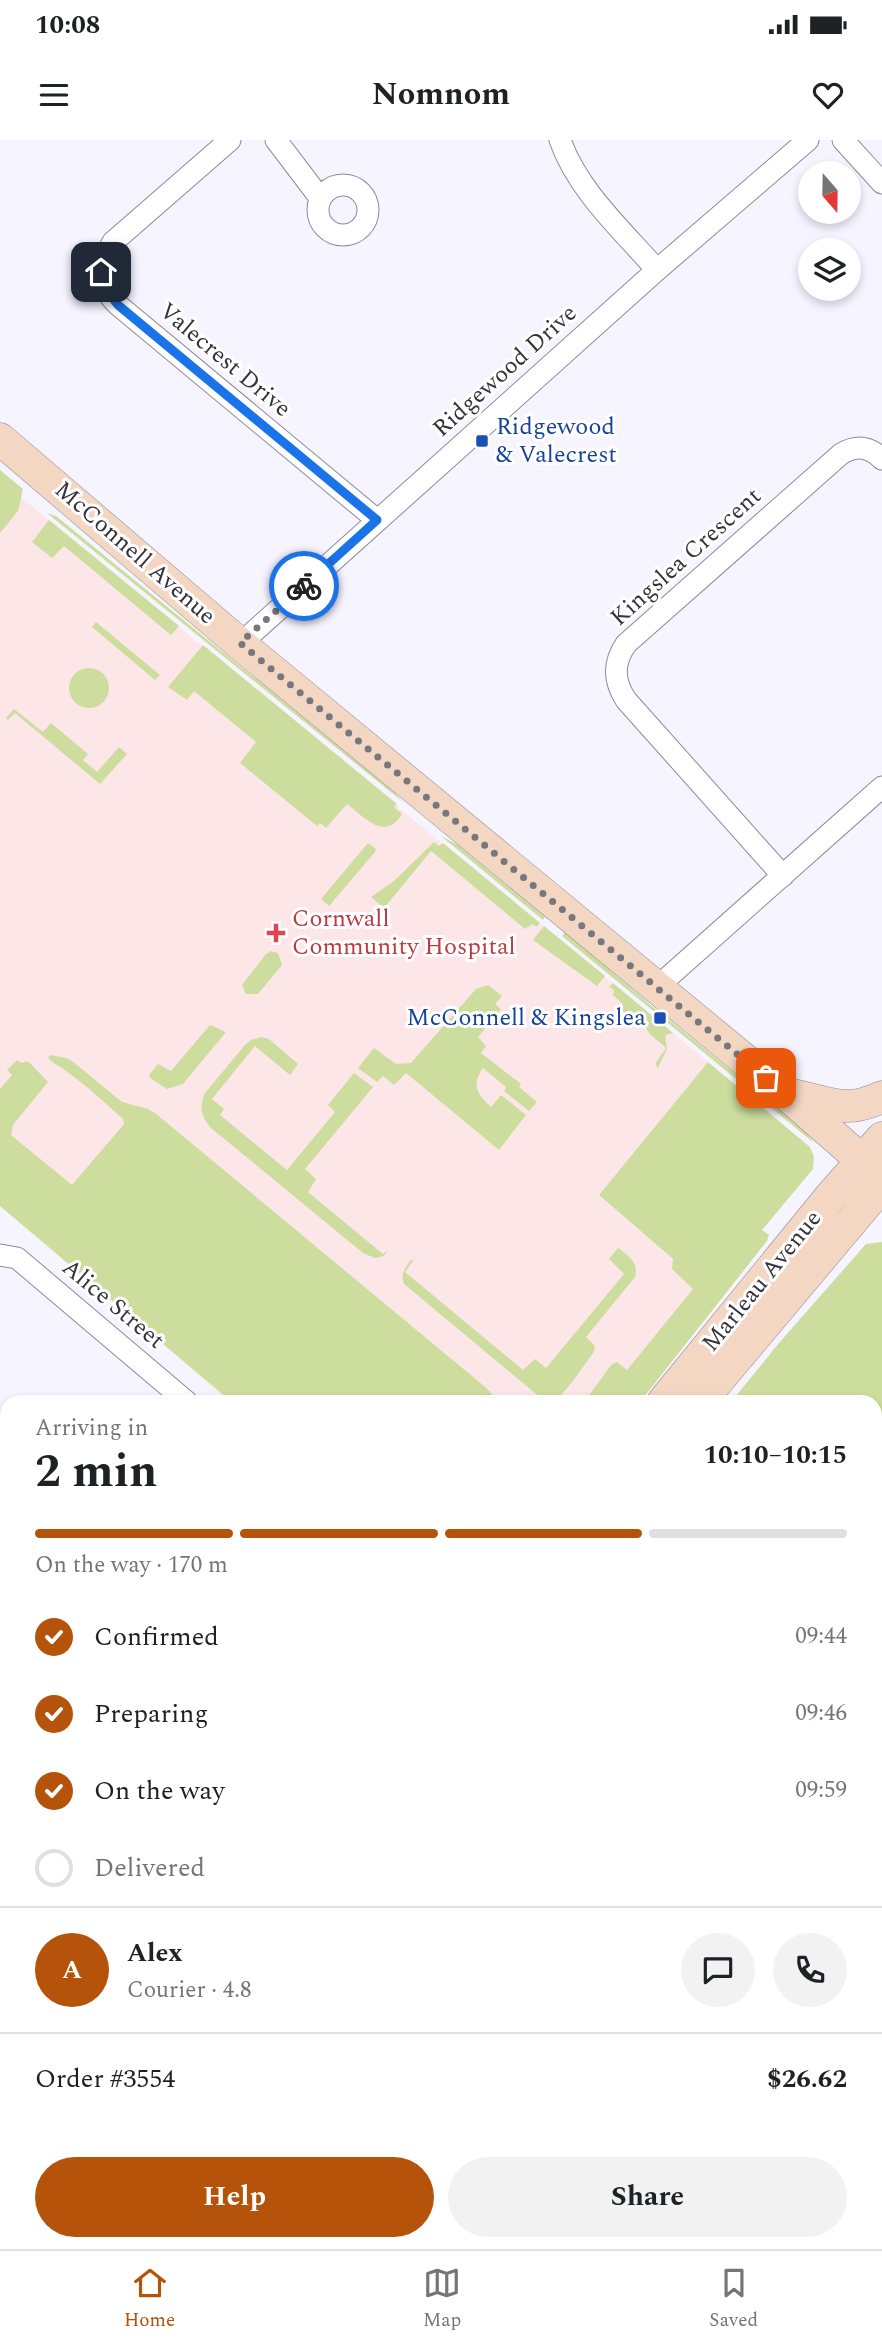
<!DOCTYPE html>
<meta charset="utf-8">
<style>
:root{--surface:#fff;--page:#f2f2f2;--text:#202124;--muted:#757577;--line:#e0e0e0;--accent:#b45309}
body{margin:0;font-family:Spectral,serif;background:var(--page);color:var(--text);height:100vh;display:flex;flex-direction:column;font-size:26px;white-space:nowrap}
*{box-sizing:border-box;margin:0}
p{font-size:23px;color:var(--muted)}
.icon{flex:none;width:38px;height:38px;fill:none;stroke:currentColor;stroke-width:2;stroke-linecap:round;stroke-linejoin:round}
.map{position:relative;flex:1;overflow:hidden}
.details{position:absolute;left:0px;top:1255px;width:882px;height:856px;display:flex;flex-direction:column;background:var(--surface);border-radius:21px 21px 0 0;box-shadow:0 4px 10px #0003}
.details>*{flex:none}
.needle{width:46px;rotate:160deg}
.controls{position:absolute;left:798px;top:21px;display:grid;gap:14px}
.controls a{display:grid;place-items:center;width:63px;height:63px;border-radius:50%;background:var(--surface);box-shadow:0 4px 10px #0003;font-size:35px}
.pin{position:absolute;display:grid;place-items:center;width:60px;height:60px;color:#fff;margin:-30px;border-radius:14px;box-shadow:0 4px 10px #0006}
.courier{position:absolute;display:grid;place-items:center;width:70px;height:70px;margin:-35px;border:5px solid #1a73e8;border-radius:50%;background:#fff;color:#222;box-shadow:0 2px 9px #0007}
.head em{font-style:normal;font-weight:700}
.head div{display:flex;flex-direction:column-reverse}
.head{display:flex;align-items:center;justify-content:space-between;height:119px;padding:0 35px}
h1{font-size:46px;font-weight:700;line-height:52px}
.bar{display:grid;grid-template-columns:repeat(4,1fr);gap:10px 7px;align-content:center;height:84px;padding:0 35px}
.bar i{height:9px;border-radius:5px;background:var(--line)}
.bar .selected{background:var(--accent)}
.bar p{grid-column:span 4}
.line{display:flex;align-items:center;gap:18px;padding:0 35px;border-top:2px solid var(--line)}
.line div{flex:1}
.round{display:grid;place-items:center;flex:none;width:74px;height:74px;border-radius:37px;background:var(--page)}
ol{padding:0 35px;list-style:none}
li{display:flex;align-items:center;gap:21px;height:77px}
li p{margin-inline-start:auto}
li .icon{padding:7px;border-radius:50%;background:var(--accent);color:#fff;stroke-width:4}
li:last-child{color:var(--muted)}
li i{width:38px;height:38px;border:4px solid var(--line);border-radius:50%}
.primary-button{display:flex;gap:14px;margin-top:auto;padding:14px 35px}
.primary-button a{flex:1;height:80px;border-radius:42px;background:var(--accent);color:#fff;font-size:28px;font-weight:700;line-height:80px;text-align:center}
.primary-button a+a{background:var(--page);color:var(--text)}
.status{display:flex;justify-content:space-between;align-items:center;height:49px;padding:0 35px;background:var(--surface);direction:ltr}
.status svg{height:19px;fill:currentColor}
header{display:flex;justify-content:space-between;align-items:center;height:91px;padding:0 35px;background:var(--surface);font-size:32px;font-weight:700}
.tabs{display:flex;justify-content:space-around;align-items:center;height:98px;border-top:2px solid var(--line);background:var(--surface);font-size:19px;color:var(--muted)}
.tabs a{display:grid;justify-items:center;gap:4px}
.tabs .selected{color:var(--accent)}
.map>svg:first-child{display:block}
.built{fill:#eae8fb}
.medical{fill:#fce6e8}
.green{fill:#cddd9e}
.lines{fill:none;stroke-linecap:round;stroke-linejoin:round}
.street-casing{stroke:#8d8a9a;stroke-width:23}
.secondary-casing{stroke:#8d8a9a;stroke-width:33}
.street{stroke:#fff;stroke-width:21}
.secondary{stroke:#f4d7c3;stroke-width:32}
.done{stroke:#77777e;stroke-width:7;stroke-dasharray:0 12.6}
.route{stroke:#1a73e8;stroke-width:9}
.transit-dot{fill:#1a4fb4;stroke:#fff;stroke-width:2.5}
.health-dot{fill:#e0444e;stroke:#fff;stroke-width:2.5}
.labels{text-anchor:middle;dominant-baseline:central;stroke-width:6;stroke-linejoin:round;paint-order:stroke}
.street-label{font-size:24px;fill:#333339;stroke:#fff}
.transit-label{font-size:24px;fill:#164399;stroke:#fff;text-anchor:start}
.health-label{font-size:24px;fill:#be3a42;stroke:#fff;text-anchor:start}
</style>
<div class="status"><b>10:08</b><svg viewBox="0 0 49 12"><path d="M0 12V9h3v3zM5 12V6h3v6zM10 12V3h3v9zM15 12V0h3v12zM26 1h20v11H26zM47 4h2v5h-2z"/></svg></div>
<header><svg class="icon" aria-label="menu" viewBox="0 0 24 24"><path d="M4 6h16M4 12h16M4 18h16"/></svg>Nomnom<svg class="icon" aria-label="heart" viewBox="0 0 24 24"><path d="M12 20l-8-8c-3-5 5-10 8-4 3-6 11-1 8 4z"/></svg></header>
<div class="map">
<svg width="882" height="2109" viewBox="0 0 882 2109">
<rect width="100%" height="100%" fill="#f6f4ff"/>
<path class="built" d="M 25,2104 L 350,2104 L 356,2109 L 20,2109 Z"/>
<path class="medical" d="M 0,340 L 708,922 L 599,1055 L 710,1152 L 626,1262 L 230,1262 L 0,1066 Z"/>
<path class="green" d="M 0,330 L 23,349 L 18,371 L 0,393 Z
M 47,373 L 56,376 L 393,651 L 403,662 Z
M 49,380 L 179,486 L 171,495 L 64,406 L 52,418 L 32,402 Z
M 96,482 L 160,535 L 155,540 L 92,487 Z
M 203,505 L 397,664 L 394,667 L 402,674 C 385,702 364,677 347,664 L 326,688 L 320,683 L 317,686 L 240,623 L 256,602 L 194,551 L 187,560 L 168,547 Z
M69 548a20 20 0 1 1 40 0a20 20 0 1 1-40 0Z
M 14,569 L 43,592 L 51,583 L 88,614 L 83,620 L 97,632 L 119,607 L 127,614 L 100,644 L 15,573 L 8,580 L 6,578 Z
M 441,696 L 458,705 L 545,777 L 543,780 Z
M 434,702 L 439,706 L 443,703 L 540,783 L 536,787 L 533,784 L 525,789 L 431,711 L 384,768 L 371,757 L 394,741 Z
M 368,703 L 376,709 L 375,712 L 329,766 L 321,759 Z
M 544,786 L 605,836 L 597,846 L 533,800 Z
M 565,792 L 653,867 L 803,989 L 814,1003 L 562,796 Z
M 271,811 L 278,813 L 282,825 L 258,854 L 246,854 L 242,845 L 266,814 Z
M 613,843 L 673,893 L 665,895 L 667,909 L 658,928 L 655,924 L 666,908 C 661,903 656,900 651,895 C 643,887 646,875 630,877 L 620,869 L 622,863 L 613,855 L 614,850 L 609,847 Z
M 488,845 L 502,856 L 495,864 L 501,869 L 478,897 L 486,906 L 481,913 L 521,944 L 519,947 L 537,962 L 529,971 L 504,951 L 506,947 L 483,928 C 471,945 477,954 491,967 L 501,955 L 526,975 L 499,1010 L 406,933 L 394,945 L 383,936 L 377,942 L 358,928 L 374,908 L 396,924 L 411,923 L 476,849 Z
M 210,885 L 226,892 L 183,944 L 167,949 L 150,938 L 149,935 L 158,924 L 171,931 Z
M 261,897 L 269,899 L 298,924 L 290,935 L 255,906 L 212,959 L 224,969 L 220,975 L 287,1030 L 335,972 L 328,965 L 354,933 L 373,947 L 305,1029 L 316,1039 L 308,1052 L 383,1114 L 388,1110 L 384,1116 L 375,1118 L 363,1113 L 211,988 C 201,976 199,968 205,953 L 245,905 L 251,900 Z
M 50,915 L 66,918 L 72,921 L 122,962 L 148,969 L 155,973 L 484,1246 L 500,1262 L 232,1262 L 0,1066 L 0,949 L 12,935 L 7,930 L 17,920 L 22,923 L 26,921 L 29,922 L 48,942 L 13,985 L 11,995 L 72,1045 L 124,984 L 123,979 C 105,963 86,945 66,931 C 60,926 53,924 48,918 Z
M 708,922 L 810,1007 L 814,1017 L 813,1029 L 762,1090 L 769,1095 L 767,1101 L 640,1262 L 584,1262 L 612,1224 L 617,1222 L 627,1230 L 693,1149 L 672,1129 L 673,1119 L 599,1055 Z
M 882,1102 L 882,1867 L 875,1861 L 875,1262 L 731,1262 L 779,1203 L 866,1104 Z
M 618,1108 C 629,1116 639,1122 635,1137 L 586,1197 L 595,1206 L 594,1212 C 586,1222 566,1253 557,1258 C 549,1263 541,1258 535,1253 L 404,1144 C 400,1134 405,1127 412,1119 L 413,1121 L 405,1132 L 523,1230 L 535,1219 L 546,1228 L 624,1134 L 609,1119 Z"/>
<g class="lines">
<defs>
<path id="street" d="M 230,0 L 113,102 C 99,124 98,146 118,165 L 377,380
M 276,0 L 320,58
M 560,0 C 578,51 622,90 657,130
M 843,0 L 882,43
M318 70a25 25 0 1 1 50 0a25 25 0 1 1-50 0Z
M 240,504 L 657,130 L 808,0
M 783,736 L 626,560 C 613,540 613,523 626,504 L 841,314 C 856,305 869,306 882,319
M 656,848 L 882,647
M 0,1115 L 17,1118 L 187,1262
M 0,1442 L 7,1448
M 0,1783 L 7,1789
M 381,2104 L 387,2109"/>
<path id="secondary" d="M 0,299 L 240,504 L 785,953 L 882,1038
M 792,955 C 830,962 843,975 882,957
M 663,1262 L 830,1057 L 882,998
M 700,1262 L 882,1045
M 0,2094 L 7,2085"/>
</defs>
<use href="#street" class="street-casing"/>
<use href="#secondary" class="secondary-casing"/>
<use href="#street" class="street"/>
<use href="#secondary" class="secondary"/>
</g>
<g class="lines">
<path class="done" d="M 304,446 L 240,503 L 766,938"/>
<path class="route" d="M 101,132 L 105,149 L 118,165 L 377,380 L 304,446"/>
</g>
<g class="transit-dot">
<rect x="475" y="294" width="14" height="14" rx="3.5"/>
<rect x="653" y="871" width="14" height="14" rx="3.5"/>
</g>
<path class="health-dot" d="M272.5 782.5h7v7h7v7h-7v7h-7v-7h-7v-7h7z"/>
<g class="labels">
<g class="street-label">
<text transform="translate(225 220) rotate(40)">Valecrest Drive</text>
<text transform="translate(505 231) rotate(-42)">Ridgewood Drive</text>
<text transform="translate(135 413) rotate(41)">McConnell Avenue</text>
<text transform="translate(686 417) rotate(-42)">Kingslea Crescent</text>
<text transform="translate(762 1141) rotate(-51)">Marleau Avenue</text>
<text transform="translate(113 1164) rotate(40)">Alice Street</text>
</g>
<g class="transit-label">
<text x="496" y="287">Ridgewood<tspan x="496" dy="28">&amp; Valecrest</tspan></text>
<text x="646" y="878" text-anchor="end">McConnell &amp; Kingslea</text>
</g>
<g class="health-label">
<text x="292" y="779">Cornwall<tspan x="292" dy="28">Community Hospital</tspan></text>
</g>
</g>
</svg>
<div class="controls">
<a><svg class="needle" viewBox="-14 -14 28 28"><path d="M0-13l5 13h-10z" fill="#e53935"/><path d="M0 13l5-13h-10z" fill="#757577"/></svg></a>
<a><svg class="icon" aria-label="layers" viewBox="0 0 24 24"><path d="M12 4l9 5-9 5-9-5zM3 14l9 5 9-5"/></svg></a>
</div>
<div class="pin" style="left:766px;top:938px;background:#ea580c"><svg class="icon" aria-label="bag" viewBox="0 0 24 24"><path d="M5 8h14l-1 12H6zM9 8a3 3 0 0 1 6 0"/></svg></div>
<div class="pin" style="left:101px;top:132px;background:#1f2937"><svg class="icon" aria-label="home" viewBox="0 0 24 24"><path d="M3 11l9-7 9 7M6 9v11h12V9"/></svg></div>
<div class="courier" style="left:304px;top:446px"><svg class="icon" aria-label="bike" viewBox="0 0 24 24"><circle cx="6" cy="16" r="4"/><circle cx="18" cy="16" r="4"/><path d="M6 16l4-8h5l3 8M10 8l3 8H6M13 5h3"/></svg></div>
<section class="details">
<div class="head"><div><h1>2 min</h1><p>Arriving in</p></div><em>10:10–10:15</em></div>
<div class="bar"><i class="selected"></i><i class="selected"></i><i class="selected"></i><i></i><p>On the way · 170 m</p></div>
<ol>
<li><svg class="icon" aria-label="check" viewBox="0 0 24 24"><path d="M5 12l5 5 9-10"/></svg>Confirmed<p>09:44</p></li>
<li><svg class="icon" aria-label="check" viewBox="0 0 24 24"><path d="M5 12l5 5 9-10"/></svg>Preparing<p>09:46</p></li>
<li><svg class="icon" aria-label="check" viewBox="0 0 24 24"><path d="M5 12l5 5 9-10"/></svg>On the way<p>09:59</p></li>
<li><i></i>Delivered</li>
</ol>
<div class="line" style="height:126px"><b class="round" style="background:var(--accent);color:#fff">A</b><div><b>Alex</b><p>Courier · 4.8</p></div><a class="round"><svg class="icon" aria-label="chat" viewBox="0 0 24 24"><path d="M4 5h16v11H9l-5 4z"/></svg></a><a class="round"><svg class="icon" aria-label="phone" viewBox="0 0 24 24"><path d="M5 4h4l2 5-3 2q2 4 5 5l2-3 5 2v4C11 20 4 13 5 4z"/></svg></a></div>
<div class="line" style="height:91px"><div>Order #3554</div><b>$26.62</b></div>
<div class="primary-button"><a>Help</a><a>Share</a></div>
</section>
</div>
<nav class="tabs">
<a class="selected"><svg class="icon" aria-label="home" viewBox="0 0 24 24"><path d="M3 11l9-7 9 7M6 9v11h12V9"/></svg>Home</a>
<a><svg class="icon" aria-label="map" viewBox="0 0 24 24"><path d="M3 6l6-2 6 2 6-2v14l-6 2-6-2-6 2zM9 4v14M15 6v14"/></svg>Map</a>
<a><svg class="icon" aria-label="saved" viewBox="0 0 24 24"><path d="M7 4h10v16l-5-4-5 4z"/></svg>Saved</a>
</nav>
